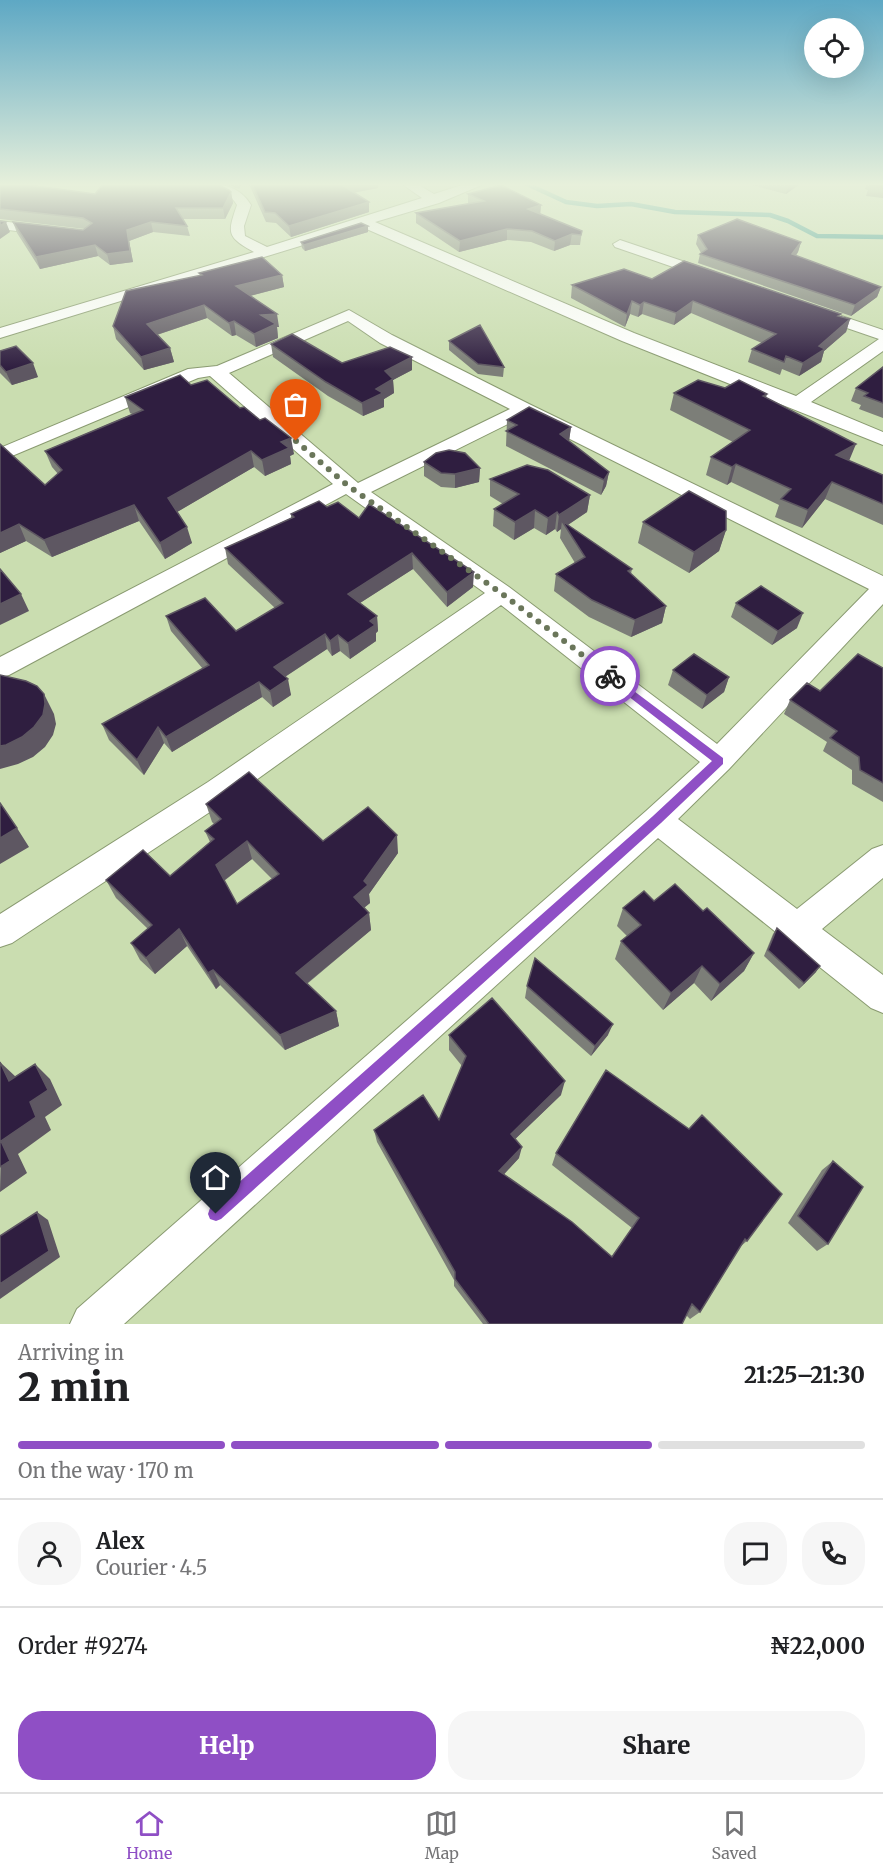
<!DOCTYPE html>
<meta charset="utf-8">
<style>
:root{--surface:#fff;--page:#f6f6f6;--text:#202124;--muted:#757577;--line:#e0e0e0;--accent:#8f4fc5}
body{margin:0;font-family:Merriweather,serif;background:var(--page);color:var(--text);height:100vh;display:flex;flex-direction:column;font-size:22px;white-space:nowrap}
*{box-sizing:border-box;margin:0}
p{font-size:20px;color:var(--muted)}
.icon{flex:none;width:33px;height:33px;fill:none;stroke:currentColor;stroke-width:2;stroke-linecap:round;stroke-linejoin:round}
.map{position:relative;height:1324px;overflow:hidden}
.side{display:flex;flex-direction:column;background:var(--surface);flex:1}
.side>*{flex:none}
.buttons{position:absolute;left:804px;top:18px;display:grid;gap:12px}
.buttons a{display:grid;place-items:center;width:60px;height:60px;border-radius:50%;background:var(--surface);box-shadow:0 6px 24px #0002;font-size:30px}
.pin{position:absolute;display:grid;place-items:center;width:51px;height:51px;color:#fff;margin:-62px -26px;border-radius:50% 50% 50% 0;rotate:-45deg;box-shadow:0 0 6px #0007}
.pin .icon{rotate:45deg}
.courier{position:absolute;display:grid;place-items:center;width:60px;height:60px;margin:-30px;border:4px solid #8f4fc5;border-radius:50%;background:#fff;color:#222;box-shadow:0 2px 8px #0007}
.head em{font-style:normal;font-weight:800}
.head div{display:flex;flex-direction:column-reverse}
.head{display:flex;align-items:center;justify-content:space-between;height:102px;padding:0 18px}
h1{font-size:39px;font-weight:800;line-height:45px}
.bar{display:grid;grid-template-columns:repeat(4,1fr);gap:9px 6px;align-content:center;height:72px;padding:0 18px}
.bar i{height:8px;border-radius:4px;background:var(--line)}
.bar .on{background:var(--accent)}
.bar p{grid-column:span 4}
.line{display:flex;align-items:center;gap:15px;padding:0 18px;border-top:2px solid var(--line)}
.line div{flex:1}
.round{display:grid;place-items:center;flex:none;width:63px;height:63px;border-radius:24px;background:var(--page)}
.action{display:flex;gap:12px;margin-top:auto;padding:12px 18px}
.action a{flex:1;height:69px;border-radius:24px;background:var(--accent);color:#fff;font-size:24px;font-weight:800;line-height:69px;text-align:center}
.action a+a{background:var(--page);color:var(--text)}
.menu{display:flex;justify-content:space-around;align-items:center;height:84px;border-top:2px solid var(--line);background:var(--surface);font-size:16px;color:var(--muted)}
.menu a{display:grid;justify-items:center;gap:3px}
.menu .on{color:var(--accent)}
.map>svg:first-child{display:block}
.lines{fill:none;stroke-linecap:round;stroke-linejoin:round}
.stream{stroke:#30968d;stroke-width:4.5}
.minor-casing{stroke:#899a70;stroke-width:2}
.minor{fill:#fff;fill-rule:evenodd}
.wall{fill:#7c7e78;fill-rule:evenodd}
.shaded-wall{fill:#5e5762}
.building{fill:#2f1e40;stroke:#5e5762;stroke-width:1.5;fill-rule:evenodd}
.route{fill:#8f4fc5}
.done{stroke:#6a765a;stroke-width:6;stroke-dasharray:0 10.8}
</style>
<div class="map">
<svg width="883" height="1324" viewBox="0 0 883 1324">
<rect width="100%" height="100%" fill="#caddb0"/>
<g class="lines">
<path class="stream" d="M 527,184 L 566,202 L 597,206 L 631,204 L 675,212 L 770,215 L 788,221 L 817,236 L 883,237"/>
<defs>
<path id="minor" d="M 185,184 C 211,184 236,180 251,205 L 244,226 L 245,236 L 267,247 L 422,198 L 402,184 L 417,184 L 434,194 L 465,184 L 484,184 L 439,203 L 375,222 L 634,333 L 796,396 L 879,339 L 809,315 L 807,312 L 809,309 L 821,309 L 883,330 L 883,351 L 811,402 L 883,432 L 883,445 L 622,341 L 362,227 L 0,338 L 0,328 L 254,252 C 227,237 227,234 237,205 C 225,183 200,197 185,184 Z
M 0,221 L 50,227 L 57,231 L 50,235 L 0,229 Z
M 620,240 L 715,272 L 717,275 L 715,278 L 705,278 L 615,247 L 613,244 Z
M 349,310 L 392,335 L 531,405 L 883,576 L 883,604 L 729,769 L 678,819 L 797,909 L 872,849 L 883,845 L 883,878 L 822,929 L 883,975 L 883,1013 L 871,1008 L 658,838 L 124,1324 L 70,1324 L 77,1309 L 646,811 L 700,762 L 501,605 L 228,800 L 12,943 L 0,947 L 0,914 L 208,782 L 485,593 L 346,494 L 9,675 L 0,677 L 0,657 L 333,484 L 210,376 L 198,378 L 0,461 L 0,448 L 188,369 L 217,366 ZM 348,321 L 380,343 L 510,409 L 358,483 L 229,373 ZM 524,416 L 869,589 L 717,744 L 509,587 L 371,492 Z"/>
</defs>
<use href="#minor" class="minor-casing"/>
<use href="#minor" class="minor"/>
</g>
<path class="wall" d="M 0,184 L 95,194 L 231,192 L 233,203 L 225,219 L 183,219 L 187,226 L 190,236 L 153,232 L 129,241 L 133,262 L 110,265 L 98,256 L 40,269 L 17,233 L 13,222 L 83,230 L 85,229 L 0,219 Z
M 225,184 L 242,184 L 239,189 Z
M 249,184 L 378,184 L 378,188 L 354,192 L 369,202 L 369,212 L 291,237 L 276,223 L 266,222 Z
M 747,184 L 800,184 L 786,194 Z
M 860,184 L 883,184 L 883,198 L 866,196 L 868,190 L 865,189 L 866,185 Z
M 468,194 L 541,205 L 540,214 L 582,231 L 580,245 L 570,245 L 554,251 L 531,242 L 507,240 L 459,252 L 416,223 L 416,213 L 468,204 Z
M 368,226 L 368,232 L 305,251 L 302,248 L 301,242 Z
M 698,235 L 801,242 L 798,252 L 796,256 L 881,287 L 877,297 L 851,316 L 698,263 L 700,254 L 701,253 L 696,244 Z
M 199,273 L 282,275 L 284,287 L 250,296 L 279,327 L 277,327 L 278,338 L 256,347 L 236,335 L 232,336 L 207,318 L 157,335 L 170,348 L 174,362 L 144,370 L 116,339 L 113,326 L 200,276 Z
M 652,279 L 840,316 L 850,319 L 846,332 L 824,351 L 821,362 L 799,376 L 782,369 L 780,375 L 748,362 L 752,349 L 762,343 L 691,313 L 674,325 L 642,314 L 638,317 L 630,314 L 625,327 L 571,298 L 572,285 Z
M 449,341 L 504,367 L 503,377 L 478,374 L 449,350 Z
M 271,344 L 342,363 L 412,370 L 393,380 L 394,393 L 384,399 L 384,407 L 363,416 L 328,396 L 273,357 Z
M 0,351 L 38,377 L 12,385 L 0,373 Z
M 883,367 L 883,418 L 859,409 L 861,405 L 851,401 L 856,388 Z
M 191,385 L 294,454 L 290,456 L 291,464 L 265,476 L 254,467 L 177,512 L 192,543 L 165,559 L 139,521 L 52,557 L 26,541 L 0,553 L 0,444 L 45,485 L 58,474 L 52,467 L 45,451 L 132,414 L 130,413 L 125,397 Z
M 725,388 L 767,394 L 766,398 L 849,461 L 883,475 L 883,525 L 825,499 L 802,528 L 775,517 L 779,505 L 731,482 L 727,485 L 706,475 L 711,457 L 733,442 L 670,410 L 674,393 Z
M 507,420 L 571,427 L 569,441 L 609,472 L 606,486 L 601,495 L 506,446 Z
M 424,462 L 480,468 L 479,482 L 455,488 L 441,487 L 424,476 Z
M 490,479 L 590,495 L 587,512 L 568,525 L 632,569 L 631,574 L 666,606 L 662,623 L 631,637 L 589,617 L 554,591 L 556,574 L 575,563 L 560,538 L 561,529 L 557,532 L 555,529 L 546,535 L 534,528 L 514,540 L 493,526 L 494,509 L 503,504 L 490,496 Z
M 327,507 L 359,518 L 473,587 L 447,607 L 413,569 L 360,603 L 377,616 L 378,631 L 376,633 L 376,641 L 350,659 L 340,651 L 332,656 L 327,649 L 285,677 L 291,695 L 273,707 L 262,697 L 172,752 L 164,743 L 144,775 L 109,740 L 102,724 L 203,669 L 171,631 L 166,616 L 236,631 L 275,608 L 228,564 L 225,548 L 291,518 L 291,514 Z
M 643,522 L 726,530 L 719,551 L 689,573 L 638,543 Z
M 736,603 L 797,628 L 772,645 L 731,617 Z
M 883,668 L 883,802 L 852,784 L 852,770 L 823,751 L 827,742 L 784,714 L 790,700 L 820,691 Z
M 673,670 L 729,677 L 724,692 L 702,709 L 668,685 Z
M 206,804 L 323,841 L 398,853 L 369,894 L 370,903 L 364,908 L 369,913 L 371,930 L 307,984 L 336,1011 L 339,1026 L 285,1050 L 220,985 L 216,989 L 187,946 L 155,974 L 140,960 L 131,943 L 148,929 L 116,898 L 106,880 L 170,876 L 210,842 L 205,831 L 214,824 L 212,822 ZM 252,859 L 272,879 L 237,904 L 224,881 Z
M 654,901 L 703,911 L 754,953 L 744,971 L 711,1001 L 694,983 L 663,1010 L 615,959 L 621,941 L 627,936 L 617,926 L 623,908 Z
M 777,928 L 816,972 L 799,989 L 764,956 L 773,934 Z
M 527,986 L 608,1035 L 591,1056 L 525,998 Z
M 449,1035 L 561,1095 L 515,1139 L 519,1158 L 504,1174 L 612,1256 L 632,1228 L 552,1165 L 556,1153 L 606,1070 L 747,1241 L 741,1246 L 700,1312 L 690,1319 L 686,1315 L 682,1324 L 483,1324 L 454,1286 L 454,1280 L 377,1142 L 374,1130 L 439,1120 L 462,1066 L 449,1050 Z
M 833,1161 L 828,1244 L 817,1251 L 788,1223 L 822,1170 Z"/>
<path class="shaded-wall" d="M 345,184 L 378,184 L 378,188 L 343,195 L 342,185 Z
M 789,184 L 800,184 L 786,194 Z
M 231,192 L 233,203 L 225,219 L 223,208 Z
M 369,202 L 369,212 L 291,237 L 289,226 Z
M 541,205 L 540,216 L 528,209 Z
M 6,222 L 10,232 L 0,239 L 0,226 Z
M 151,222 L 153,232 L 129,241 L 133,262 L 110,265 L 107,254 L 127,230 Z
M 368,226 L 368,232 L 305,251 L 304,245 Z
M 507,229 L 507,240 L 459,252 L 460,241 Z
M 572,234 L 570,245 L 554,251 L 555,241 Z
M 801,242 L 798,252 L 789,264 L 792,254 Z
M 95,245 L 98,256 L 40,269 L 36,257 Z
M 282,275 L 284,287 L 238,299 L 236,286 Z
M 881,287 L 877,297 L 851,316 L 855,305 Z
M 632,301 L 630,314 L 625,327 L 627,314 Z
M 693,301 L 691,313 L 674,325 L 676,313 Z
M 644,302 L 642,314 L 638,317 L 640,305 Z
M 204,305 L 207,318 L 150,337 L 147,324 Z
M 277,314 L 279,327 L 277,327 L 278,338 L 256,347 L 254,334 L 261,315 Z
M 850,319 L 846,332 L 824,351 L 821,362 L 799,376 L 803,363 L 819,346 Z
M 234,321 L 236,335 L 232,336 L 229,323 Z
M 170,348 L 174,362 L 144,370 L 141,357 Z
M 412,357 L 412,370 L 393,380 L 394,393 L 384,399 L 384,407 L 363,416 L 362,403 L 376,389 L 385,371 Z
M 33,363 L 38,377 L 12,385 L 6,372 Z
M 571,427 L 569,441 L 560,434 Z
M 291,438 L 294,454 L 290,456 L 291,464 L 265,476 L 262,460 L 281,442 Z
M 856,444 L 849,461 L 836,455 Z
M 251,451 L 254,467 L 172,515 L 168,498 Z
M 736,464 L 731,482 L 727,485 L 732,467 Z
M 480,468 L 479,482 L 455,488 L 455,474 Z
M 609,472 L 606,486 L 601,495 L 604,480 Z
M 832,482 L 825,499 L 802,528 L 808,510 Z
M 590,495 L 587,512 L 566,526 L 562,521 L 561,529 L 557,532 L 559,515 Z
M 134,505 L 139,521 L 52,557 L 44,540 Z
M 535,510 L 534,528 L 514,540 L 515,522 Z
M 557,512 L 555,529 L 546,535 L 548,518 Z
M 19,524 L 26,541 L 0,553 L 0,533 Z
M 187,527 L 192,543 L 165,559 L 160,543 Z
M 726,530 L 719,551 L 689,573 L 694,552 Z
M 412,553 L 413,569 L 349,610 L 348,594 Z
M 474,572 L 473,587 L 447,607 L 447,592 Z
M 21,594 L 29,611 L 0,625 L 0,604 Z
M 666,606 L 662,623 L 631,637 L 635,620 Z
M 803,613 L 797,628 L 772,645 L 778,631 Z
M 377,616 L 378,631 L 376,633 L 376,641 L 350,659 L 348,643 L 370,621 Z
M 325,634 L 327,649 L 277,682 L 274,667 Z
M 338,635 L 340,651 L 332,656 L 330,641 Z
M 729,677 L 724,692 L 702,709 L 707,695 Z
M 288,679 L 291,695 L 273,707 L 270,691 Z
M 259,682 L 262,697 L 172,752 L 166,737 Z
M 44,694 L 54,714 L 56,724 L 53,735 L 45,747 L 33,757 L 18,764 L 0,769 L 0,746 Z
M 158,727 L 164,743 L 144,775 L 137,760 Z
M 17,828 L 29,847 L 0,864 L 0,838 Z
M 397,835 L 398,853 L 369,894 L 370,903 L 356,914 L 354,897 L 364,881 Z
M 247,841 L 252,859 L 222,882 L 216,865 Z
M 369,913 L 371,930 L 300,989 L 296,973 Z
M 179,929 L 187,946 L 155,974 L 146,958 Z
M 754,953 L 744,971 L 711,1001 L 720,984 Z
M 702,966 L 694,983 L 663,1010 L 671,993 Z
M 820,966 L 816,972 L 799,989 L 804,983 Z
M 213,970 L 220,985 L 216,989 L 208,973 Z
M 336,1011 L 339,1026 L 285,1050 L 280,1035 Z
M 613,1024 L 608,1035 L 591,1056 L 595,1046 Z
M 0,1062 L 17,1078 L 9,1081 Z
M 35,1064 L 50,1079 L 62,1105 L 45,1117 L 51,1130 L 18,1154 L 27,1173 L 0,1192 L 1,1141 L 30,1102 Z
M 565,1081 L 561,1095 L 508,1146 L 511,1134 Z
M 522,1147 L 519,1158 L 497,1182 L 499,1171 Z
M 37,1212 L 48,1220 L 60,1257 L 0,1299 L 0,1284 Z"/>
<path class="building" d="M 0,184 L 22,184 L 95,194 L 103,184 L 217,184 L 229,190 L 231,192 L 223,208 L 176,208 L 187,226 L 151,222 L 127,230 L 130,251 L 107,254 L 95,245 L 36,257 L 13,222 L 83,230 L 92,223 L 83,218 L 0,209 Z
M 252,184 L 345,184 L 342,185 L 369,202 L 289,226 L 275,213 L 265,212 Z
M 870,184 L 883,184 L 883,188 L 870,186 Z
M 501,185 L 541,205 L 528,209 L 582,231 L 581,235 L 572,234 L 555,241 L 532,231 L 507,229 L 460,241 L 416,213 L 484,201 L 468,194 Z
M 737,219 L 801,242 L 792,254 L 881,287 L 855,305 L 700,254 L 707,249 L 698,235 Z
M 0,221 L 6,222 L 0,226 Z
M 361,223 L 368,226 L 304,245 L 301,242 Z
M 262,257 L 282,275 L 236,286 L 277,314 L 261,315 L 276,324 L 254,334 L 234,321 L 229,323 L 204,305 L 147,324 L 170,348 L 141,357 L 113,326 L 126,291 L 202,275 L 199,273 Z
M 684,261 L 841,314 L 838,316 L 850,319 L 819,346 L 825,349 L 803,363 L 786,356 L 784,362 L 752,349 L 776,334 L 693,301 L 676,313 L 644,302 L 640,305 L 632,301 L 627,314 L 572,285 L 624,269 L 652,279 Z
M 480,325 L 504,367 L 478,364 L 449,341 Z
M 292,334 L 342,363 L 390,347 L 412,357 L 385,371 L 393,379 L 376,389 L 383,393 L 362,403 L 326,382 L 271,344 Z
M 16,346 L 33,363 L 6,372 L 0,365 L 0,351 Z
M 883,367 L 883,403 L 864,396 L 868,393 L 856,388 Z
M 180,375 L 191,385 L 207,380 L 240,408 L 244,407 L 260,420 L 265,418 L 291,438 L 281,442 L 289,448 L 262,460 L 251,451 L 168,498 L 187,527 L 160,543 L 134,505 L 44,540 L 19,524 L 0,533 L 0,444 L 45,485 L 62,470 L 45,451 L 143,410 L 125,397 Z
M 698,380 L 725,388 L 739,380 L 767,394 L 763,396 L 856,444 L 836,455 L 883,475 L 883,504 L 832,482 L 808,510 L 781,499 L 791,489 L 736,464 L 732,467 L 711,457 L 750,430 L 674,393 Z
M 529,407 L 571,427 L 560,434 L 609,472 L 604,480 L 506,431 L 517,425 L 507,420 Z
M 449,450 L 465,453 L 480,468 L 455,474 L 441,473 L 424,462 L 436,453 Z
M 527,465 L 548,470 L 590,495 L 559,515 L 557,512 L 548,518 L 535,510 L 515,522 L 494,509 L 519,494 L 490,479 Z
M 689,491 L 726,511 L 726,530 L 694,552 L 643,522 Z
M 319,501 L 327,507 L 338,502 L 359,518 L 369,504 L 474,572 L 447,592 L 412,553 L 348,594 L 377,616 L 370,621 L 375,625 L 348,643 L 338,635 L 330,641 L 325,634 L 274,667 L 288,679 L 270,691 L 259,682 L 166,737 L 158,727 L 137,760 L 102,724 L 209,665 L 166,616 L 205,598 L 236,631 L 283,603 L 225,548 L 294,517 L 291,514 Z
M 562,521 L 632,569 L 628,571 L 666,606 L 635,620 L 592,600 L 556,574 L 585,557 Z
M 0,569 L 21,594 L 0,604 Z
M 761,586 L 803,613 L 778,631 L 736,603 Z
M 694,654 L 729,677 L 707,695 L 673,670 Z
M 858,654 L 883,668 L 883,783 L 860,770 L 859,757 L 830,738 L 837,731 L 790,700 L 807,683 L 820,691 Z
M 0,675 L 26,681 L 37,686 L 44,694 L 45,704 L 43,715 L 34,727 L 22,737 L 6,745 L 0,746 Z
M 249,772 L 323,841 L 368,807 L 397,835 L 364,881 L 368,885 L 354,897 L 369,913 L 296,973 L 336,1011 L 280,1035 L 213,970 L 208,973 L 179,929 L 146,958 L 131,943 L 152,925 L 106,880 L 143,850 L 170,876 L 214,839 L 205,831 L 221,819 L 206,804 ZM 247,841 L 279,874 L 237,904 L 216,865 Z
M 0,803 L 17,828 L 0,838 Z
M 675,884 L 703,911 L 707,908 L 754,953 L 720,984 L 702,966 L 671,993 L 621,941 L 641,925 L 623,908 L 644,891 L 654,901 Z
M 777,928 L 820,966 L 804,983 L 768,950 Z
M 535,958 L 613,1024 L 595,1046 L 527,986 Z
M 492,998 L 565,1081 L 511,1134 L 522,1147 L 499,1171 L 572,1222 L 612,1257 L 639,1218 L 556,1153 L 606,1070 L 689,1129 L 702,1115 L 782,1194 L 747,1241 L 745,1239 L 700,1312 L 692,1304 L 682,1324 L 489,1324 L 455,1279 L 455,1272 L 374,1130 L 423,1095 L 439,1120 L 466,1056 L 449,1035 Z
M 0,1062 L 9,1081 L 35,1064 L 48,1090 L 30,1102 L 36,1117 L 1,1141 L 10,1161 L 0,1167 Z
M 833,1161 L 863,1187 L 828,1244 L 798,1216 Z
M 37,1212 L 49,1251 L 0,1284 L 0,1236 Z"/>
<linearGradient id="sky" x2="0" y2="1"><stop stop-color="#5ea8c4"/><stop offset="0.5" stop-color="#e7f0db"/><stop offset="1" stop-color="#e7f0db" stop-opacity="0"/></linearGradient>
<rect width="883" height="369" fill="url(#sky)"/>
<path class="route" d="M 610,673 L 723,758 L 723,764 L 661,823 L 221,1219 L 216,1221 L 210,1219 L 208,1214 L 210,1208 L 653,816 L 712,761 L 606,679 L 605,676 Z"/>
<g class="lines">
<path class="done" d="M 296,441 L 347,485 L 501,593 L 610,676"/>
</g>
</svg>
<div class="buttons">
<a><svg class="icon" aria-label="locate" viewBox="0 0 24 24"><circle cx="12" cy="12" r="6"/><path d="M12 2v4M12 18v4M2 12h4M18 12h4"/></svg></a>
</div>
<div class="pin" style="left:296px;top:441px;background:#ea580c"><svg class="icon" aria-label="bag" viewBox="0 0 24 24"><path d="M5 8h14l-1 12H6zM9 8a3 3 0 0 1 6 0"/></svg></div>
<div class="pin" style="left:216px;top:1214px;background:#1f2937"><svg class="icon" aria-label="home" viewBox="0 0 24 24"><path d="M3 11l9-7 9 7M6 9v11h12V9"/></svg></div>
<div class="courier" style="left:610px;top:676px"><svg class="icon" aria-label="bike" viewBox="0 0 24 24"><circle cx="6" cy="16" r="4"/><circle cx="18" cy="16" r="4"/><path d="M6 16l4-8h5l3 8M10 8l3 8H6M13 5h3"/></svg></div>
</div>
<section class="side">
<div class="head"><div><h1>2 min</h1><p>Arriving in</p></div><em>21:25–21:30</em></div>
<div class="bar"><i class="on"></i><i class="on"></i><i class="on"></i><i></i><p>On the way · 170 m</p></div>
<div class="line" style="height:108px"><a class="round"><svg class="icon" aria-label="person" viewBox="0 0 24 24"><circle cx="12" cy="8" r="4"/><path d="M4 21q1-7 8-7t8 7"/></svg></a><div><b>Alex</b><p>Courier · 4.5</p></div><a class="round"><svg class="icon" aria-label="chat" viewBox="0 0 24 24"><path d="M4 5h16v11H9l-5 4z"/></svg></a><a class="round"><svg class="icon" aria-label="phone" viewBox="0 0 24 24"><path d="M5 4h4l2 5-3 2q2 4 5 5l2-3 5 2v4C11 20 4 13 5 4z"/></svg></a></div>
<div class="line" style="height:78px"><div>Order #9274</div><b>₦22,000</b></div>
<div class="action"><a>Help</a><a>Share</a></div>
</section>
<nav class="menu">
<a class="on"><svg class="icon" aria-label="home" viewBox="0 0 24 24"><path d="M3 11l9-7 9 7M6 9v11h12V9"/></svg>Home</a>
<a><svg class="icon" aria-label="map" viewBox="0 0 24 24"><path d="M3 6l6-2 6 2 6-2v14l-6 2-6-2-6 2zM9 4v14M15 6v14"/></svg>Map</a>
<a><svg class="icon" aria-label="saved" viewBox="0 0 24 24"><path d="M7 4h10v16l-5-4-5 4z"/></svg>Saved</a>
</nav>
